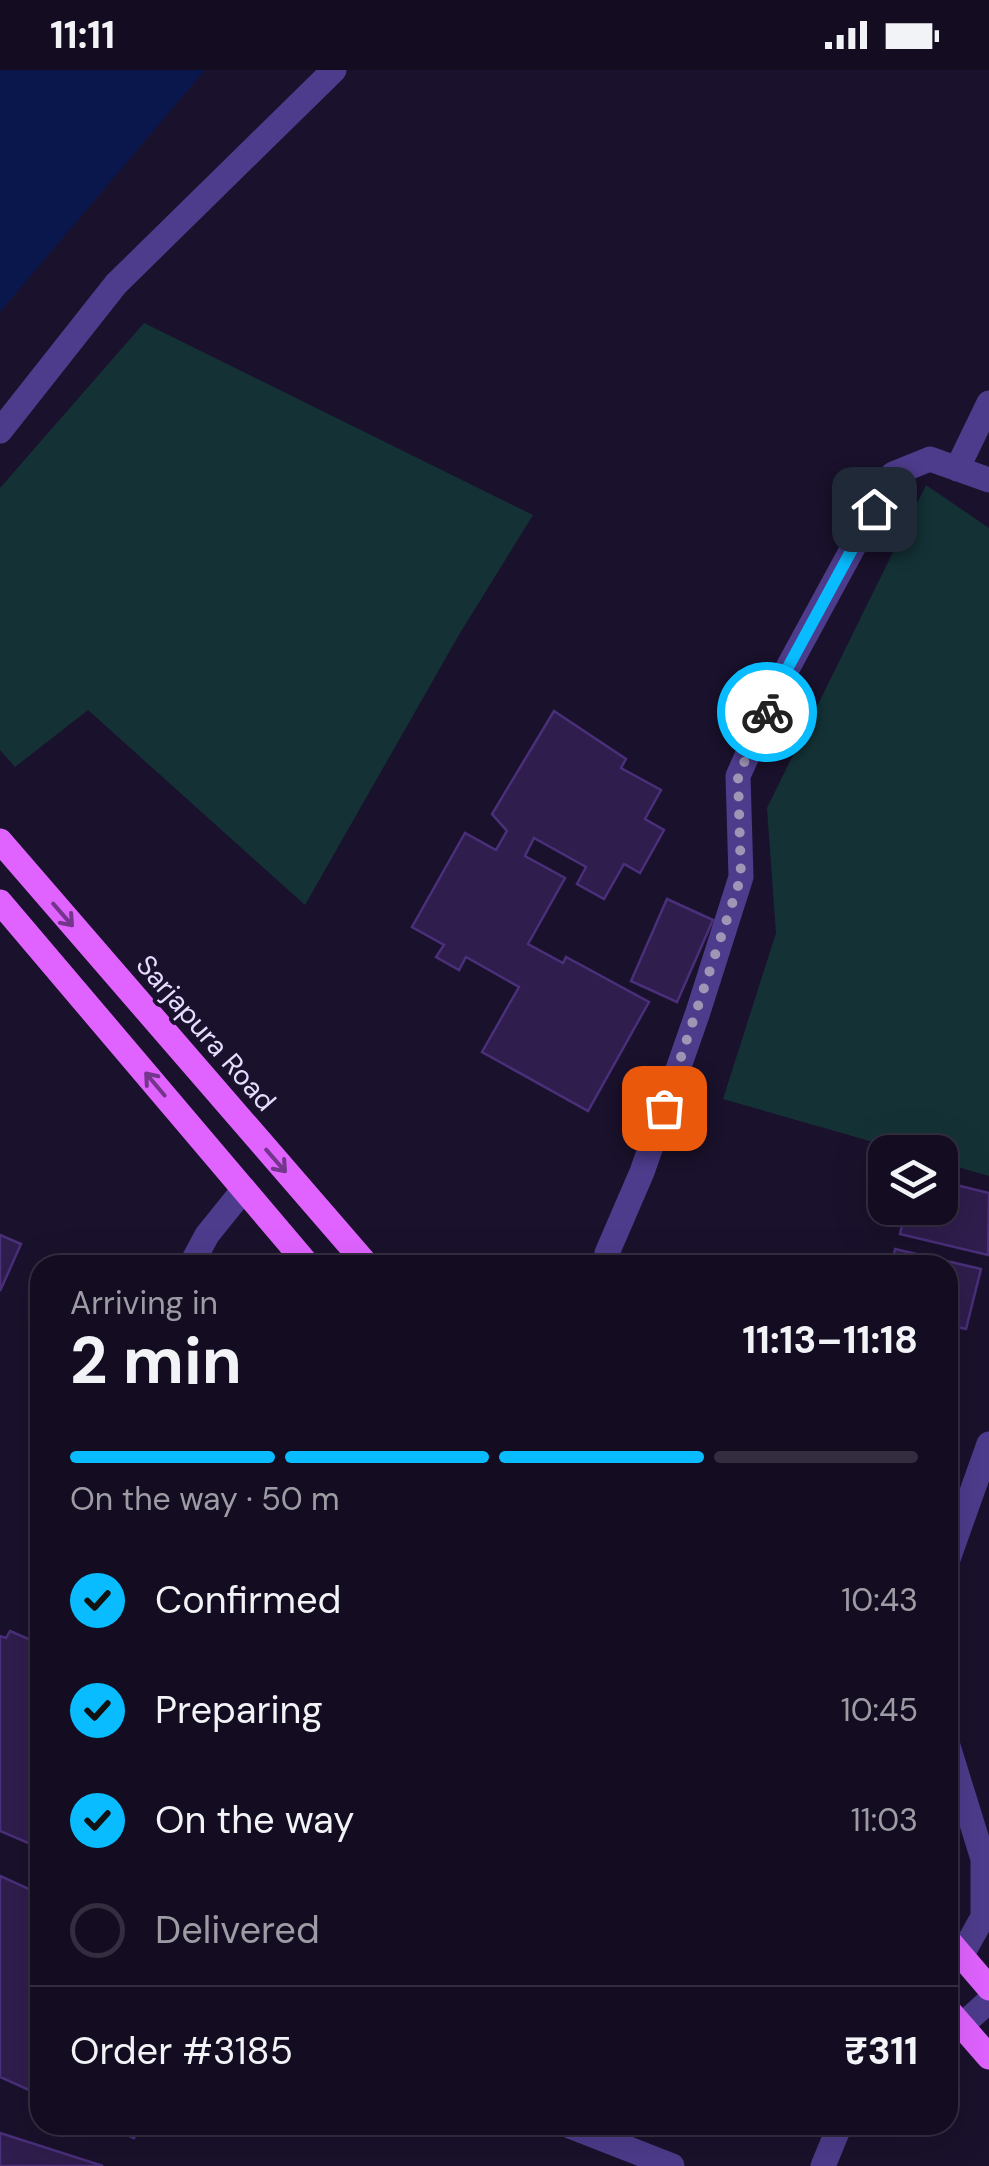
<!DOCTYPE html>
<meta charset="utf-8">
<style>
:root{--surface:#140d21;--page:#211b2e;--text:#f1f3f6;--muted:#9d9ca5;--line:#332d3f;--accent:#08bcff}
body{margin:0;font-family:"DM Sans",sans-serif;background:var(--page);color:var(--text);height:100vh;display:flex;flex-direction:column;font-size:38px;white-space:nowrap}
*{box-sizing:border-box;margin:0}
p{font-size:32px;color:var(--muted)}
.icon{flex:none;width:55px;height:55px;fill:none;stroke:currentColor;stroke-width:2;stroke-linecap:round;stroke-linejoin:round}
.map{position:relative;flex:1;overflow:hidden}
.details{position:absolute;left:30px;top:1185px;width:928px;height:880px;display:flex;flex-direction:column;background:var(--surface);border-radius:30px;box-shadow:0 10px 40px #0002,0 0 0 2px var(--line)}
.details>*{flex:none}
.fabs{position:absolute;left:868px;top:1065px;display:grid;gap:20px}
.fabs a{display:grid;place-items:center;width:90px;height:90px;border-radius:20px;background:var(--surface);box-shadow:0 10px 40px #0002,0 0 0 2px var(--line);font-size:50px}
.pin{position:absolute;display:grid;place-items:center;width:85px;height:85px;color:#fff;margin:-42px;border-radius:20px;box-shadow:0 5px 15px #0006}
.courier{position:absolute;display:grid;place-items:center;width:100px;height:100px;margin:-50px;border:8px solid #08bcff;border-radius:50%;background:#fff;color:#222;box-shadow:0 2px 12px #0007}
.overview em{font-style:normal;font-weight:700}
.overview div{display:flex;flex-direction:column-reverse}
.overview{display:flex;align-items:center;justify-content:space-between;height:170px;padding:0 40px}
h1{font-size:65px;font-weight:700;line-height:75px}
.bar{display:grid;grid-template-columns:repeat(4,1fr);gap:15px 10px;align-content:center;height:120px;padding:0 40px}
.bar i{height:12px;border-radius:8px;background:var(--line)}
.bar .current{background:var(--accent)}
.bar p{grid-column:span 4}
.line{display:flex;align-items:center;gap:25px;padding:0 40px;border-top:2px solid var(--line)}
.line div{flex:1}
ol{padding:0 40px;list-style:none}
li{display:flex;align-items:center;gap:30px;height:110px}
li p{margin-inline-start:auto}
li .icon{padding:10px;border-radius:50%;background:var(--accent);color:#111;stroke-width:4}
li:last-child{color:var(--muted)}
li i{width:55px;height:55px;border:5px solid var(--line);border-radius:50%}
.status{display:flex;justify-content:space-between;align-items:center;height:70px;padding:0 50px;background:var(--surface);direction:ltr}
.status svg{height:28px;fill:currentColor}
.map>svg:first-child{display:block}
.green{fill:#143236}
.water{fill:#0a174c}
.building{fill:#2f1d4d;stroke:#4a2f7a;stroke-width:2.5}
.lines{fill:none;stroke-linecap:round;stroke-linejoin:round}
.minor{stroke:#4d3c8c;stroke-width:25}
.major{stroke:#e063ff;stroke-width:25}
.oneway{stroke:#73368b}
.done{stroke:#9f95b5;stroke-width:10;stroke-dasharray:0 18}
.route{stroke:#08bcff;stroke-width:12}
.labels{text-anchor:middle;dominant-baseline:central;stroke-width:8;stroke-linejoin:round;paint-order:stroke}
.street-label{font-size:28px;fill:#e6dcff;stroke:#1a112c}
</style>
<div class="status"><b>11:11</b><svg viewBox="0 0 49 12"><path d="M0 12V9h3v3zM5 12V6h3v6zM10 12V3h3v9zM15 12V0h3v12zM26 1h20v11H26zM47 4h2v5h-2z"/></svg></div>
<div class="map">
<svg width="989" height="2096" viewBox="0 0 989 2096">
<rect width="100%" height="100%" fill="#1a112c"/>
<path class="green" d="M 144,253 L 533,445 L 460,563 L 305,835 L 88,640 L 15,697 L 0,680 L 0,418 Z
M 926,415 L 989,458 L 989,1106 L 940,1092 L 940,1082 L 908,1082 L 723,1029 L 776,863 L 767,738 Z"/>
<path class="water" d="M 0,0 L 205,0 L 0,242 Z"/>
<path class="building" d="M 554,641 L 626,689 L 621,698 L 661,720 L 645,749 L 664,760 L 640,803 L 624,794 L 604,829 L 577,814 L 586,797 L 534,768 L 525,786 L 565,808 L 528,874 L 563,893 L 566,887 L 649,932 L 588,1041 L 482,982 L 519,917 L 466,887 L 459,900 L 436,887 L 444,875 L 412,857 L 465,763 L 496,780 L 507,761 L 492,744 Z
M 667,829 L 713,850 L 677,932 L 631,911 Z
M 940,1111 L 989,1123 L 988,1185 L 900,1164 L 906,1138 L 940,1138 Z
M 0,1165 L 21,1174 L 0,1221 Z
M 895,1179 L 981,1199 L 966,1259 L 948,1255 L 948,1195 L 892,1195 Z
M 10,1561 L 40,1574 L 38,1711 L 40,1711 L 40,1778 L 0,1761 L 0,1566 L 6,1568 Z
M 0,1806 L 40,1824 L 40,2025 L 0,2007 Z
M 105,2055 L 140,2055 L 134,2068 Z
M 0,2063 L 103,2096 L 0,2096 Z"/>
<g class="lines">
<path class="minor" d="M 0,361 L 116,214 L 334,0
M 957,399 L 989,333
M 191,1195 L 207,1165 L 244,1119
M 605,1195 L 607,1183 L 642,1102 L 698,942 L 741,807 L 738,706 L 780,612 L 893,404 L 930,389 L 989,410
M 948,1489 L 989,1374
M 948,1676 L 983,1789 L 983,1847 L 961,1886
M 962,1955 L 989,1931
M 570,2056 L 672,2096
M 823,2096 L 840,2055"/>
<path class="major" d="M 0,771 L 367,1195
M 0,832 L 308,1195
M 948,1870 L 989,1918
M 948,1940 L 989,1987"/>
</g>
<defs><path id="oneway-shaft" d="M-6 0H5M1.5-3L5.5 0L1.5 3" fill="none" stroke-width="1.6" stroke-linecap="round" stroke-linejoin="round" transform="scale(2.5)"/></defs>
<g class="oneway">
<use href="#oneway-shaft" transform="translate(63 845) rotate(49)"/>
<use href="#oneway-shaft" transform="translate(155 1014) rotate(-130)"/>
<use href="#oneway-shaft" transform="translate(276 1091) rotate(49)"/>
</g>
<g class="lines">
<path class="done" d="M 664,1038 L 741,807 L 738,706 L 767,642"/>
<path class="route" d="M 767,642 L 780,612 L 874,439"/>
</g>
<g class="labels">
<g class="street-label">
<text transform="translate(206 963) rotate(49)">Sarjapura Road</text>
</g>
</g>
</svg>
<div class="fabs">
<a><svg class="icon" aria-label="layers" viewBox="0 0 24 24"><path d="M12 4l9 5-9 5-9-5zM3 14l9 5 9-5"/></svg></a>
</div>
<div class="pin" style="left:664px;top:1038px;background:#ea580c"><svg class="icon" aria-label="bag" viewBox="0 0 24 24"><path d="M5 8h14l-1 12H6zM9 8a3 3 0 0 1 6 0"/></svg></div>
<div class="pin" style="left:874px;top:439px;background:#1f2937"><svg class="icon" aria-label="home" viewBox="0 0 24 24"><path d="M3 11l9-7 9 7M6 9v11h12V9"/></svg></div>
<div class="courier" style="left:767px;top:642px"><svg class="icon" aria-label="bike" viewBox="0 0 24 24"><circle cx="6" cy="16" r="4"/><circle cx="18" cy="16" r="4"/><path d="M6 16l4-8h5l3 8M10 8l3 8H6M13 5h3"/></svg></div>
<section class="details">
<div class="overview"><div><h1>2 min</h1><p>Arriving in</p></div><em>11:13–11:18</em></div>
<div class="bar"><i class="current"></i><i class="current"></i><i class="current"></i><i></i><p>On the way · 50 m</p></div>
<ol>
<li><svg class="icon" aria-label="check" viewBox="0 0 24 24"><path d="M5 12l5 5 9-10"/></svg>Confirmed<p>10:43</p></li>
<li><svg class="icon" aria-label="check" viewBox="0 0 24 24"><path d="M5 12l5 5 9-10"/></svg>Preparing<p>10:45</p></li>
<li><svg class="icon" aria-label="check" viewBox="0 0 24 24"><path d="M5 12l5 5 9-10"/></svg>On the way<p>11:03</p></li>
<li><i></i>Delivered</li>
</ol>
<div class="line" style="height:130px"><div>Order #3185</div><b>₹311</b></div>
</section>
</div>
